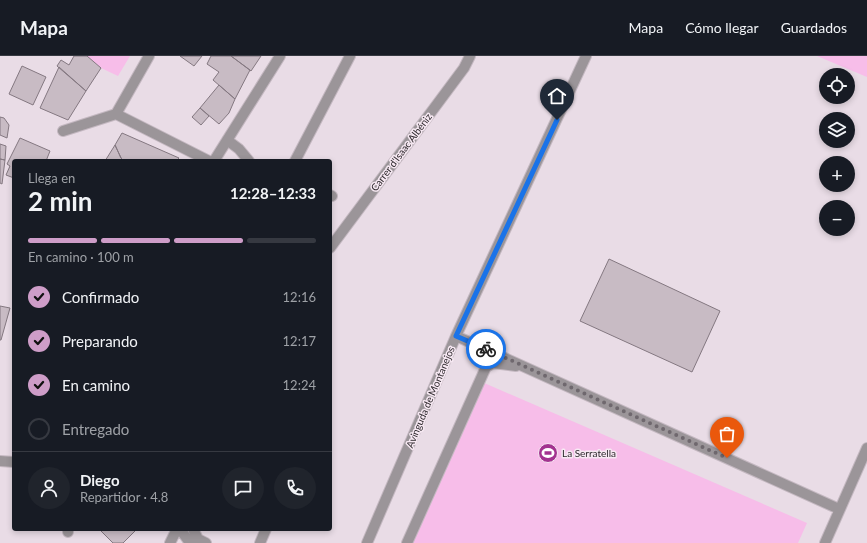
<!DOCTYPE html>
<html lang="es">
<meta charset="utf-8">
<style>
:root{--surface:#171b24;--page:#20242c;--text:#f1f3f6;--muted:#9ea1a6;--line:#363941;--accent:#ce9dc8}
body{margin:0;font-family:Lato,sans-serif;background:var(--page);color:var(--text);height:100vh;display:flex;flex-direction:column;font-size:15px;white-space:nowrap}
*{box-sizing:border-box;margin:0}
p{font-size:13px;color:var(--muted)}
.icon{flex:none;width:22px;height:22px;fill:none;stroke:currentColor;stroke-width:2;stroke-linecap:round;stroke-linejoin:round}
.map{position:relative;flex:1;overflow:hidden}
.panel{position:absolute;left:12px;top:103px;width:320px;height:372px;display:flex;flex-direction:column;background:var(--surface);border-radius:4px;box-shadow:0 2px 6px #0003}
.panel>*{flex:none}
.tools{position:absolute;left:819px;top:12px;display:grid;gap:8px}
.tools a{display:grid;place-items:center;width:36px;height:36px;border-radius:50%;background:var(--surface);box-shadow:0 2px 6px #0003;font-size:20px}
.pin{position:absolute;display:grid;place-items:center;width:34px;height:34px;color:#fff;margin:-41px -17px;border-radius:50% 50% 50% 0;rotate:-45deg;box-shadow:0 0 4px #0007}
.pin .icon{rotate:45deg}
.courier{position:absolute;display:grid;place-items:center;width:40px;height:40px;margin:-20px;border:3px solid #1a73e8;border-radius:50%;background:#fff;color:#222;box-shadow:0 1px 5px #0007}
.head em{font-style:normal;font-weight:700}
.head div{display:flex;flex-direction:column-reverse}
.head{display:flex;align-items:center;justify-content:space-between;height:68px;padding:0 16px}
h1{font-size:26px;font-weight:700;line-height:30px}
.bar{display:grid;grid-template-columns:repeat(4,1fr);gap:6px 4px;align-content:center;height:48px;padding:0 16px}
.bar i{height:5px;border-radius:3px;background:var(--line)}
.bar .active{background:var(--accent)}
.bar p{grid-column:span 4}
.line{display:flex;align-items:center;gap:10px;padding:0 16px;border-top:1px solid var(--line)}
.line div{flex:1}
.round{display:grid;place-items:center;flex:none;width:42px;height:42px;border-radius:21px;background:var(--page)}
ol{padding:0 16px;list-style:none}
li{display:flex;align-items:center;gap:12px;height:44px}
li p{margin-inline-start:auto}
li .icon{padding:4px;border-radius:50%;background:var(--accent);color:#111;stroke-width:4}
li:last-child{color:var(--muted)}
li i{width:22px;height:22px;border:2px solid var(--line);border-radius:50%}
header{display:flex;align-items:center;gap:24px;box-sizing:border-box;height:56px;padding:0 20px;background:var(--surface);border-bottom:1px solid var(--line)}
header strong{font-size:19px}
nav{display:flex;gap:22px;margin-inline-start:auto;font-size:14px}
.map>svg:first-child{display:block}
.green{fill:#f7bde9}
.building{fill:#c8bbc4;stroke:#847881}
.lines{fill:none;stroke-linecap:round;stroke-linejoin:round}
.minor-casing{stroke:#c4b8c1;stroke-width:12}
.minor{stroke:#9b9599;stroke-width:10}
.done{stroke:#6f686e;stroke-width:4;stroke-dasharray:0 7.2}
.route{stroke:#1a73e8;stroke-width:5}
.labels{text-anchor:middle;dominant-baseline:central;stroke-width:3;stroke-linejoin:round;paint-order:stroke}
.street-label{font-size:10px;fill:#2e292d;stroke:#f7e9f3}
.poi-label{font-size:10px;fill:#2e292d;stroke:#f7e9f3;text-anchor:start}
</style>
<header>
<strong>Mapa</strong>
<nav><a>Mapa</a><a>Cómo llegar</a><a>Guardados</a></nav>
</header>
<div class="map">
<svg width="867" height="487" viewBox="0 0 867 487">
<rect width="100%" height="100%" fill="#e9dce6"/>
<path class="green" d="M 87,0 L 130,0 L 118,20 L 101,12 Z
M 817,0 L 867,0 L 867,21 Z
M 482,326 L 807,467 L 798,487 L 412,487 Z"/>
<path class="building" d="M 74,0 L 87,0 L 101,12 L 86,35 L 57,10 L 61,4 L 69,9 Z
M 180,0 L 202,0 L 194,10 Z
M 211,0 L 231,0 L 250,14 L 235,43 L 213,24 L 219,16 L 207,8 Z
M 231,0 L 261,0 L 251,15 Z
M 22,10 L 46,21 L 33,49 L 9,38 Z
M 59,11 L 86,35 L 68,64 L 40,52 Z
M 219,29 L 235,43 L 229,57 L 219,68 L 200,52 Z
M 200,52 L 209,60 L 201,69 L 192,61 Z
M 0,61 L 4,62 L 9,69 L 7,82 L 0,79 Z
M 122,77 L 179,102 L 176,105 L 124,105 L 121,102 L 115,89 Z
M 20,82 L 50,95 L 46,105 L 14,105 L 14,125 L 13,124 L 14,122 L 6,119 L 10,110 L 7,108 Z
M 0,88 L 6,90 L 5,104 L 0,103 Z
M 115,89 L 121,102 L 124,105 L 105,105 Z
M 0,103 L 5,104 L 2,128 L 0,127 Z
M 609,203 L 720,255 L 692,316 L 580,265 Z
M 0,250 L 10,252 L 1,284 L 0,284 Z
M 99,473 L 137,473 L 123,487 L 113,487 Z"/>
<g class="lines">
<defs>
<path id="minor" d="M 116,58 L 209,105
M 63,75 L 116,58 L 149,0
M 227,84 L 239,93 L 249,105
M 214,105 L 280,0
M 295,105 L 350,0
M 330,139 L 332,140
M 330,192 L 464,12 L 470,0
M 456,280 L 839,453
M 0,405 L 14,406
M 68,473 L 68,476
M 180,473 L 190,487
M 193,473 L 198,483 L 206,487
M 170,487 L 177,473
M 260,487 L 266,473
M 367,487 L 456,280 L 586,0
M 407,487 L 486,311 L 493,307 L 516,310
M 825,487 L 867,392"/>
</defs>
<use href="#minor" class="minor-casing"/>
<use href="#minor" class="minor"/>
</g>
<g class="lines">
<path class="done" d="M 486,293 L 727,402"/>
<path class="route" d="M 486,293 L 456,280 L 557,64"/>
</g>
<defs>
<symbol id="stadium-disc" viewBox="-11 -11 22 22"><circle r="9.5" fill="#a33390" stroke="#f7e9f3"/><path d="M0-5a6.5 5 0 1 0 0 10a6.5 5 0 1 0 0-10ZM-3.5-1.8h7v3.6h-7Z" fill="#fff"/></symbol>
</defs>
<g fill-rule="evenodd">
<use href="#stadium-disc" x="537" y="386" width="22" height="22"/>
</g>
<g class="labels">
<g class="street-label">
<text transform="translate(401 96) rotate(-53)">Carrer d'Isaac Albéniz</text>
<text transform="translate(430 341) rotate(-67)">Avinguda de Montanejos</text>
</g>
<g class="poi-label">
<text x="562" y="397">La Serratella</text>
</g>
</g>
</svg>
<div class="tools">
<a><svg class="icon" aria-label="locate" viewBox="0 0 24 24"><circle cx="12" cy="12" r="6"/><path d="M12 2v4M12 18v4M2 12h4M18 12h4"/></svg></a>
<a><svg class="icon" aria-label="layers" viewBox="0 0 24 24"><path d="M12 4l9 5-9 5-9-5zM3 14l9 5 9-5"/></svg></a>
<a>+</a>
<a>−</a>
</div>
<div class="pin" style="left:727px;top:402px;background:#ea580c"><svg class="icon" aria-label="bag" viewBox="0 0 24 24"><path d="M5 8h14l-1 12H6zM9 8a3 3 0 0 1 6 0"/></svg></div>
<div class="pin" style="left:557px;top:64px;background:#1f2937"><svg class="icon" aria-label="home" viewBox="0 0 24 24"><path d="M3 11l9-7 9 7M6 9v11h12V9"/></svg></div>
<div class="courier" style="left:486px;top:293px"><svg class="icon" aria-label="bike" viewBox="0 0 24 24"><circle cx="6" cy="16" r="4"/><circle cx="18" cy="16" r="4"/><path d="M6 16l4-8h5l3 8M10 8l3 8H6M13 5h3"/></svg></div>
<section class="panel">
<div class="head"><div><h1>2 min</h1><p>Llega en</p></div><em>12:28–12:33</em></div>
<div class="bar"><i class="active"></i><i class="active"></i><i class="active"></i><i></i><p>En camino · 100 m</p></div>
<ol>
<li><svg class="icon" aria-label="check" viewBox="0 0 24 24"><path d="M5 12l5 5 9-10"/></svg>Confirmado<p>12:16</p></li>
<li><svg class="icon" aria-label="check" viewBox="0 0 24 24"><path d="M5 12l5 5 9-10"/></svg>Preparando<p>12:17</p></li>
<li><svg class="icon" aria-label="check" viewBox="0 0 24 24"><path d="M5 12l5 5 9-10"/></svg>En camino<p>12:24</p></li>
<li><i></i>Entregado</li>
</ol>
<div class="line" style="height:72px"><a class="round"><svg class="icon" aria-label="person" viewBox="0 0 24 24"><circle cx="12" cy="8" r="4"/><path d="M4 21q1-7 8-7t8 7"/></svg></a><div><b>Diego</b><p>Repartidor · 4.8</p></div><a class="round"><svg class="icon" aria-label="chat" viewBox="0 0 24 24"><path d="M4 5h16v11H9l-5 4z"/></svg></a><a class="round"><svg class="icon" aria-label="phone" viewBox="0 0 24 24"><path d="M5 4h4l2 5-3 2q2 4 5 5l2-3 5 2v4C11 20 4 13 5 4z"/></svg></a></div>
</section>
</div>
